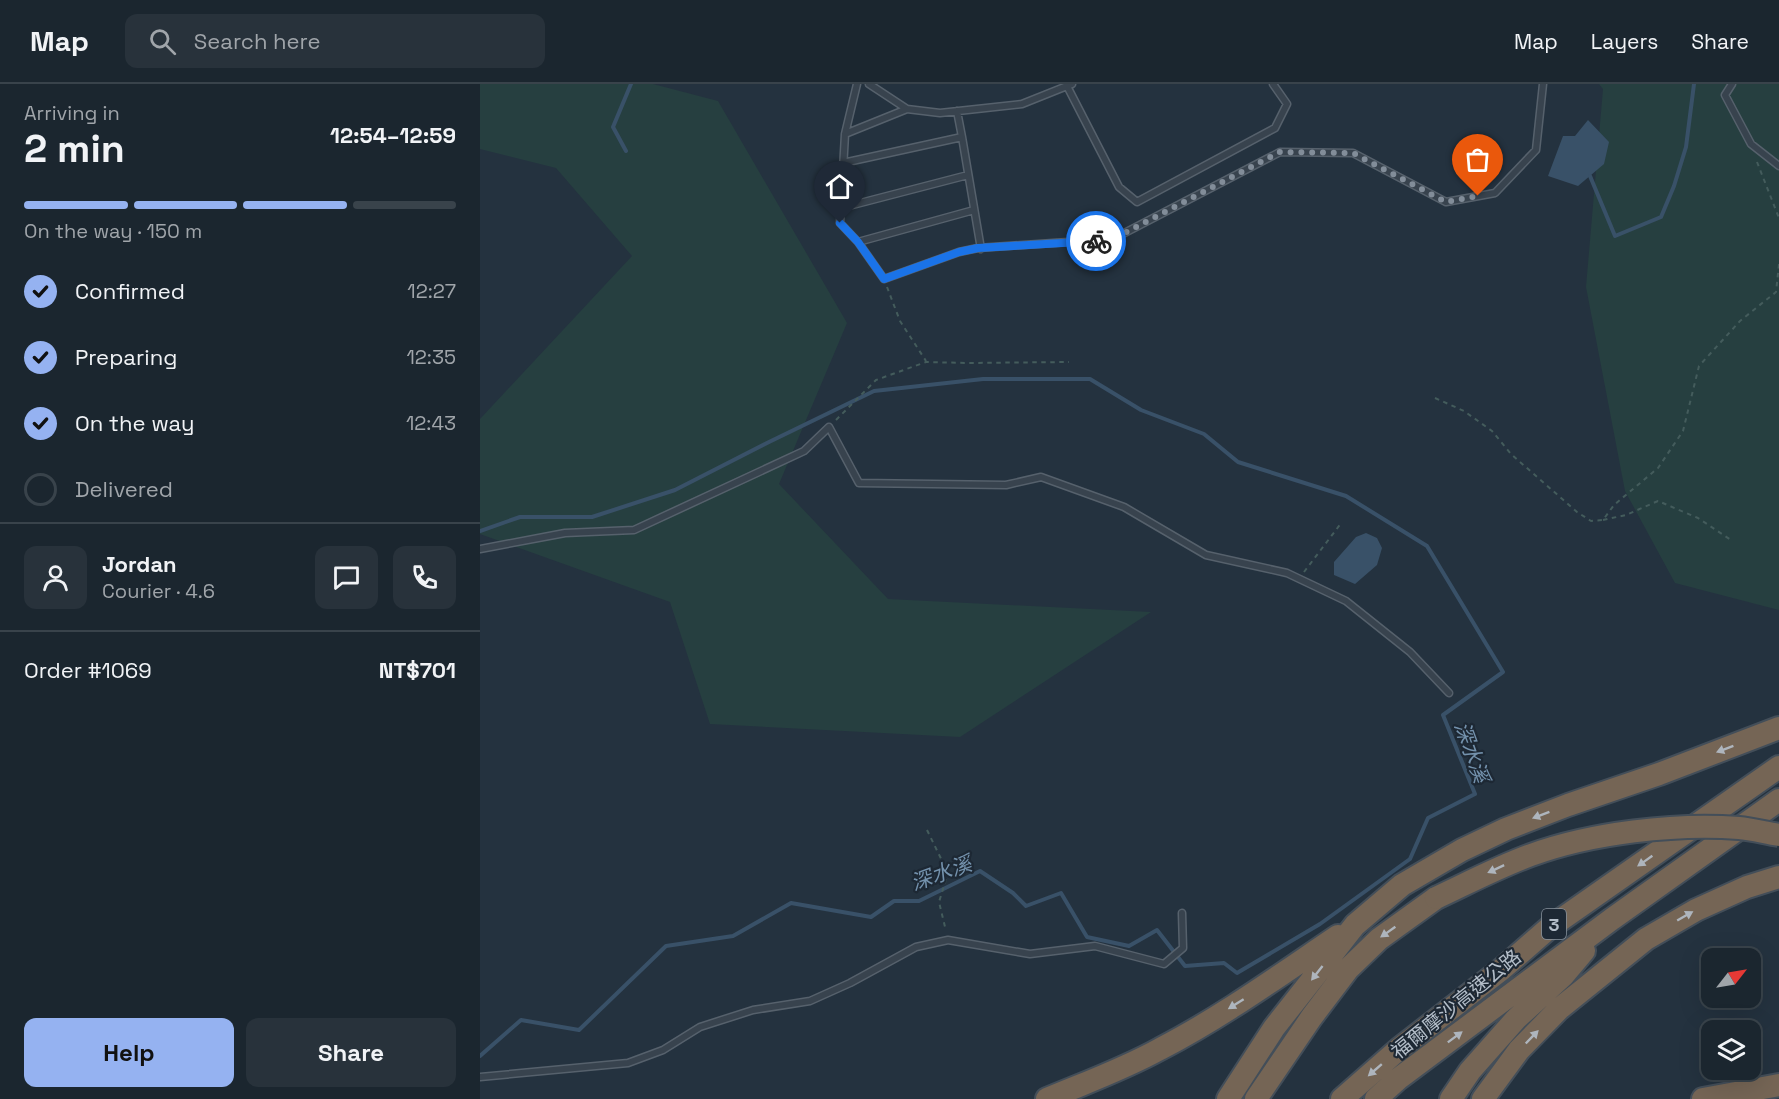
<!DOCTYPE html>
<meta charset="utf-8">
<style>
:root{--surface:#1b262f;--page:#28323b;--text:#f1f3f6;--muted:#a0a5aa;--line:#39434b;--accent:#95b2f1}
body{margin:0;font-family:"Space Grotesk","Noto Sans TC",sans-serif;background:var(--page);color:var(--text);height:100vh;display:flex;flex-direction:column;font-size:22px;white-space:nowrap}
*{box-sizing:border-box;margin:0}
p{font-size:20px;color:var(--muted)}
.icon{flex:none;width:33px;height:33px;fill:none;stroke:currentColor;stroke-width:2;stroke-linecap:round;stroke-linejoin:round}
.map{position:relative;flex:1;overflow:hidden}
.panel{display:flex;flex-direction:column;background:var(--surface);width:480px}
.panel>*{flex:none}
.needle{width:39px;rotate:59deg}
.tools{position:absolute;left:1221px;top:864px;display:grid;gap:12px}
.tools a{display:grid;place-items:center;width:60px;height:60px;border-radius:12px;background:var(--surface);box-shadow:0 6px 24px #0002,0 0 0 2px var(--line);font-size:30px}
.pin{position:absolute;display:grid;place-items:center;width:51px;height:51px;color:#fff;margin:-62px -26px;border-radius:50% 50% 50% 0;rotate:-45deg;box-shadow:0 0 6px #0007}
.pin .icon{rotate:45deg}
.courier{position:absolute;display:grid;place-items:center;width:60px;height:60px;margin:-30px;border:4px solid #1a73e8;border-radius:50%;background:#fff;color:#222;box-shadow:0 2px 8px #0007}
.head em{font-style:normal;font-weight:700}
.head div{display:flex;flex-direction:column-reverse}
.head{display:flex;align-items:center;justify-content:space-between;height:102px;padding:0 24px}
h1{font-size:39px;font-weight:700;line-height:45px}
.bar{display:grid;grid-template-columns:repeat(4,1fr);gap:9px 6px;align-content:center;height:72px;padding:0 24px}
.bar i{height:8px;border-radius:4px;background:var(--line)}
.bar .selected{background:var(--accent)}
.bar p{grid-column:span 4}
.line{display:flex;align-items:center;gap:15px;padding:0 24px;border-top:2px solid var(--line)}
.line div{flex:1}
.round{display:grid;place-items:center;flex:none;width:63px;height:63px;border-radius:12px;background:var(--page)}
ol{padding:0 24px;list-style:none}
li{display:flex;align-items:center;gap:18px;height:66px}
li p{margin-inline-start:auto}
li .icon{padding:6px;border-radius:50%;background:var(--accent);color:#111;stroke-width:4}
li:last-child{color:var(--muted)}
li i{width:33px;height:33px;border:3px solid var(--line);border-radius:50%}
.button{display:flex;gap:12px;margin-top:auto;padding:12px 24px}
.button a{flex:1;height:69px;border-radius:12px;background:var(--accent);color:#111;font-size:24px;font-weight:700;line-height:69px;text-align:center}
.button a+a{background:var(--page);color:var(--text)}
header{display:flex;align-items:center;gap:36px;box-sizing:border-box;height:84px;padding:0 30px;background:var(--surface);border-bottom:2px solid var(--line)}
header strong{font-size:28px}
nav{display:flex;gap:33px;margin-inline-start:auto;font-size:21px}
.search{width:420px;height:54px;background:var(--page);display:flex;align-items:center;gap:15px;box-sizing:border-box;padding:0 21px;border-radius:12px;color:var(--muted);font-size:22px}
main{display:flex;flex:1;min-height:0}
.map>svg:first-child{display:block}
.green{fill:#263f40}
.water{fill:#395168}
.lines{fill:none;stroke-linecap:round;stroke-linejoin:round}
.stream{stroke:#395168;stroke-width:4}
.lane-casing{stroke:#56616c;stroke-width:9}
.highway-casing{stroke:#434e59;stroke-width:26}
.path{stroke:#445c5c;stroke-width:2;stroke-dasharray:4.5 4.5;stroke-linecap:butt}
.lane{stroke:#38434e;stroke-width:6}
.highway{stroke:#756555;stroke-width:22}
.highway-bridge-casing{stroke:#434e59;stroke-width:26;stroke-linecap:butt}
.highway-bridge{stroke:#756555;stroke-width:22}
.oneway{fill:#aeb5bd}
.done{stroke:#828d99;stroke-width:6;stroke-dasharray:0 10.8}
.route{stroke:#1a73e8;stroke-width:8}
.labels{text-anchor:middle;dominant-baseline:central;stroke-width:4.5;stroke-linejoin:round;paint-order:stroke}
.shield{fill:#1d2834;stroke:#87919c;stroke-width:1.5}
.shield-label{font-size:18px;font-weight:bold;fill:#b4bec9}
.street-label{font-size:20px;fill:#b4bec9;stroke:#1d2834}
.water-label{font-size:21px;font-style:italic;fill:#7492ad;stroke:#1d2834}
</style>
<header>
<strong>Map</strong>
<div class="search"><svg class="icon" aria-label="search" viewBox="0 0 24 24"><circle cx="10" cy="10" r="6"/><path d="M15 15l6 6"/></svg>Search here</div>
<nav><a>Map</a><a>Layers</a><a>Share</a></nav>
</header>
<main>
<section class="panel">
<div class="head"><div><h1>2 min</h1><p>Arriving in</p></div><em>12:54–12:59</em></div>
<div class="bar"><i class="selected"></i><i class="selected"></i><i class="selected"></i><i></i><p>On the way · 150 m</p></div>
<ol>
<li><svg class="icon" aria-label="check" viewBox="0 0 24 24"><path d="M5 12l5 5 9-10"/></svg>Confirmed<p>12:27</p></li>
<li><svg class="icon" aria-label="check" viewBox="0 0 24 24"><path d="M5 12l5 5 9-10"/></svg>Preparing<p>12:35</p></li>
<li><svg class="icon" aria-label="check" viewBox="0 0 24 24"><path d="M5 12l5 5 9-10"/></svg>On the way<p>12:43</p></li>
<li><i></i>Delivered</li>
</ol>
<div class="line" style="height:108px"><a class="round"><svg class="icon" aria-label="person" viewBox="0 0 24 24"><circle cx="12" cy="8" r="4"/><path d="M4 21q1-7 8-7t8 7"/></svg></a><div><b>Jordan</b><p>Courier · 4.6</p></div><a class="round"><svg class="icon" aria-label="chat" viewBox="0 0 24 24"><path d="M4 5h16v11H9l-5 4z"/></svg></a><a class="round"><svg class="icon" aria-label="phone" viewBox="0 0 24 24"><path d="M5 4h4l2 5-3 2q2 4 5 5l2-3 5 2v4C11 20 4 13 5 4z"/></svg></a></div>
<div class="line" style="height:78px"><div>Order #1069</div><b>NT$701</b></div>
<div class="button"><a>Help</a><a>Share</a></div>
</section>
<div class="map">
<svg width="1299" height="1015" viewBox="0 0 1299 1015">
<rect width="100%" height="100%" fill="#24323f"/>
<path class="green" d="M 0,0 L 173,0 L 238,17 L 367,239 L 299,400 L 408,515 L 671,528 L 480,653 L 230,640 L 190,518 L 0,450 L 0,335 L 152,172 L 76,84 L 0,65 Z
M 1119,0 L 1299,0 L 1299,526 L 1195,499 L 1145,407 L 1106,203 L 1123,5 Z"/>
<path class="water" d="M 1108,36 L 1129,58 L 1124,80 L 1098,102 L 1068,92 L 1083,52 L 1095,52 Z
M 886,449 L 897,454 L 902,464 L 897,481 L 875,500 L 854,491 L 854,478 L 876,453 Z"/>
<g class="lines">
<path class="stream" d="M 146,67 L 133,43 L 151,0
M 1110,92 L 1135,152 L 1181,133 L 1194,102 L 1206,63 L 1214,0
M 0,447 L 40,433 L 112,433 L 195,406 L 289,358 L 394,307 L 503,295 L 610,295 L 661,326 L 724,350 L 758,378 L 866,412 L 947,462 L 1023,588 L 963,631 L 995,710 L 948,734 L 930,775 L 840,840 L 757,889 L 744,879 L 705,882 L 677,846 L 649,862 L 607,853 L 581,809 L 546,822 L 533,809 L 500,787 L 439,817 L 414,817 L 391,833 L 311,819 L 253,852 L 186,862 L 99,946 L 41,936 L 0,972"/>
<defs>
<path id="lane" d="M 377,0 L 365,50 L 360,139 L 378,158 L 404,195 L 479,168 L 498,164 L 633,155 L 800,68 L 873,69 L 966,118 L 1015,109 L 1056,66 L 1063,0
M 389,0 L 427,25 L 460,29 L 542,20 L 592,0
M 1252,0 L 1245,11 L 1271,60 L 1299,82
M 587,2 L 639,103 L 657,118 L 795,44 L 807,20 L 793,0
M 477,27 L 482,53
M 365,50 L 427,25
M 363,79 L 482,53 L 501,165
M 361,124 L 488,91
M 378,158 L 494,126
M 0,465 L 85,449 L 154,446 L 324,367 L 349,343 L 379,399 L 526,401 L 561,393 L 644,423 L 726,471 L 807,489 L 866,517 L 930,568 L 969,609
M 0,993 L 148,979 L 183,966 L 220,943 L 273,926 L 330,917 L 370,899 L 436,863 L 468,856 L 550,870 L 615,862 L 684,880 L 703,864 L 702,829"/>
<path id="highway" d="M 567,1015 C 605,999 644,985 680,965 C 742,933 800,891 858,852
M 748,1015 L 794,944 L 875,841 L 922,801 L 982,766 L 1026,745 L 1088,721 L 1179,690 L 1299,644
M 776,1015 L 831,934 L 868,885 L 899,855 L 956,814
M 862,1015 L 919,965 L 1022,885 L 1069,844 L 1299,683
M 896,1015 L 918,995 L 1132,835 L 1299,716
M 971,1015 L 990,987 L 1036,935 L 1083,892 L 1104,867
M 1003,1015 L 1039,966 L 1079,925 L 1166,855 L 1216,826 L 1267,803 L 1299,793
M 1223,1015 L 1299,1001"/>
</defs>
<use href="#lane" class="lane-casing"/>
<use href="#highway" class="highway-casing"/>
<path class="path" d="M 1277,78 L 1299,134
M 407,203 L 420,237 L 446,277
M 955,314 L 984,327 L 1012,347 L 1031,370 L 1097,428 L 1111,437 L 1123,436 L 1134,421 L 1178,384 L 1203,347 L 1219,282 L 1260,237 L 1296,208 L 1299,180
M 356,336 L 396,296 L 446,278 L 487,279 L 589,278
M 1123,436 L 1146,431 L 1178,417 L 1218,434 L 1251,456
M 824,488 L 862,438
M 447,746 L 468,789 L 459,818 L 466,847"/>
<use href="#lane" class="lane"/>
<use href="#highway" class="highway"/>
<defs>
<path id="highway-bridge" d="M 956,814 C 988,799 1018,783 1051,771 C 1111,749 1196,739 1259,744 C 1272,745 1286,749 1299,751"/>
</defs>
<use href="#highway-bridge" class="highway-bridge-casing"/>
<use href="#highway-bridge" class="highway-bridge"/>
</g>
<defs><path id="oneway-solid" d="M-6-.8H1V-3.2L6.5 0L1 3.2V.8H-6Z" transform="scale(1.5)"/></defs>
<g class="oneway">
<use href="#oneway-solid" transform="translate(1245 665) rotate(159)"/>
<use href="#oneway-solid" transform="translate(1061 731) rotate(159)"/>
<use href="#oneway-solid" transform="translate(1165 777) rotate(145)"/>
<use href="#oneway-solid" transform="translate(1016 785) rotate(155)"/>
<use href="#oneway-solid" transform="translate(1205 832) rotate(-30)"/>
<use href="#oneway-solid" transform="translate(908 848) rotate(145)"/>
<use href="#oneway-solid" transform="translate(837 889) rotate(128)"/>
<use href="#oneway-solid" transform="translate(756 920) rotate(148)"/>
<use href="#oneway-solid" transform="translate(975 953) rotate(-37)"/>
<use href="#oneway-solid" transform="translate(1052 953) rotate(-46)"/>
<use href="#oneway-solid" transform="translate(895 986) rotate(139)"/>
</g>
<g class="lines">
<path class="done" d="M 616,157 L 633,155 L 800,68 L 873,69 L 966,118 L 998,112"/>
<path class="route" d="M 360,139 L 378,158 L 404,195 L 479,168 L 498,164 L 616,157"/>
</g>
<g class="labels">
<rect class="shield" x="1062" y="825" width="24" height="30" rx="4.5"/>
<g class="shield-label">
<text x="1074" y="840">3</text>
</g>
<g class="street-label">
<text transform="translate(976 920) rotate(-39)">福爾摩沙高速公路</text>
</g>
<g class="water-label">
<text transform="translate(992 668) rotate(70)">深水溪</text>
<text transform="translate(461 789) rotate(-20)">深水溪</text>
</g>
</g>
</svg>
<div class="tools">
<a><svg class="needle" viewBox="-14 -14 28 28"><path d="M0-13l5 13h-10z" fill="#e53935"/><path d="M0 13l5-13h-10z" fill="#a0a5aa"/></svg></a>
<a><svg class="icon" aria-label="layers" viewBox="0 0 24 24"><path d="M12 4l9 5-9 5-9-5zM3 14l9 5 9-5"/></svg></a>
</div>
<div class="pin" style="left:998px;top:112px;background:#ea580c"><svg class="icon" aria-label="bag" viewBox="0 0 24 24"><path d="M5 8h14l-1 12H6zM9 8a3 3 0 0 1 6 0"/></svg></div>
<div class="pin" style="left:360px;top:139px;background:#1f2937"><svg class="icon" aria-label="home" viewBox="0 0 24 24"><path d="M3 11l9-7 9 7M6 9v11h12V9"/></svg></div>
<div class="courier" style="left:616px;top:157px"><svg class="icon" aria-label="bike" viewBox="0 0 24 24"><circle cx="6" cy="16" r="4"/><circle cx="18" cy="16" r="4"/><path d="M6 16l4-8h5l3 8M10 8l3 8H6M13 5h3"/></svg></div>
</div>
</main>
